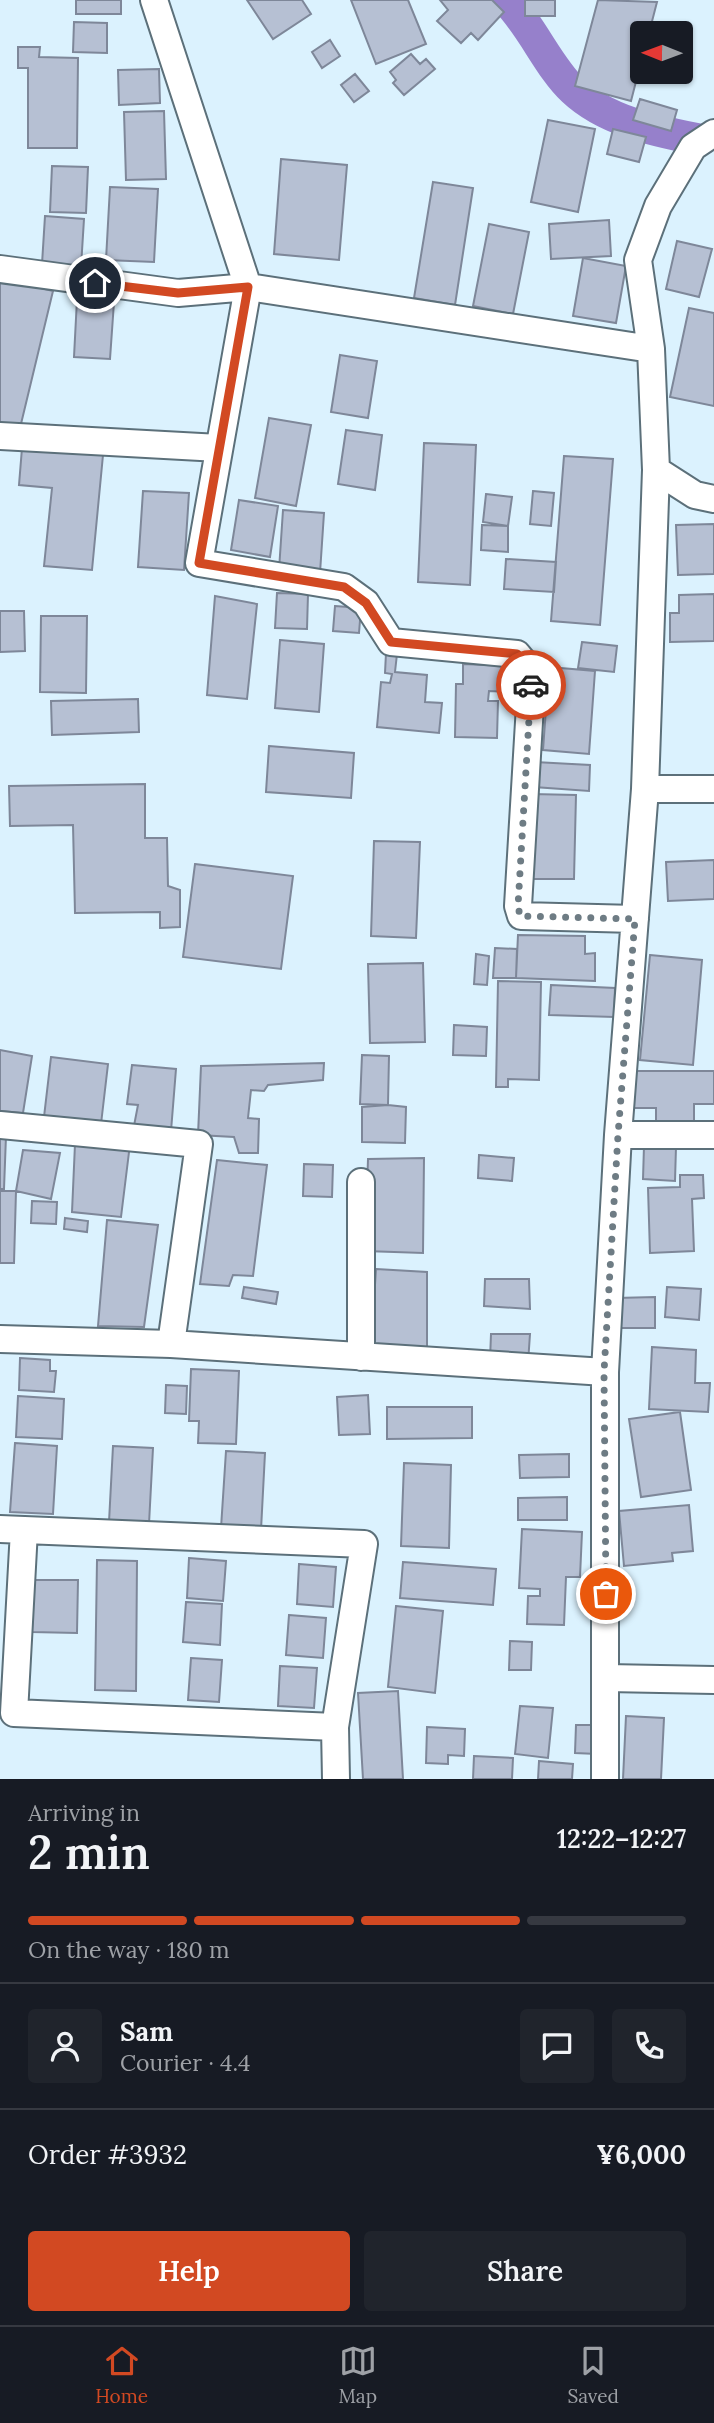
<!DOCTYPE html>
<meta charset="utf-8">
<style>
:root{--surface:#171b24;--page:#20242c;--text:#f1f3f6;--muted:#9ea1a6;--line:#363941;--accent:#d24922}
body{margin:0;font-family:Lora,serif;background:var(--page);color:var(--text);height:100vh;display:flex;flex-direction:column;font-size:26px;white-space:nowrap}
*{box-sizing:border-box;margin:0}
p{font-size:23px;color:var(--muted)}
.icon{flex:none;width:38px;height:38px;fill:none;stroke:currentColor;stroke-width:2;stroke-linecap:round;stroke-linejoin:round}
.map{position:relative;height:1779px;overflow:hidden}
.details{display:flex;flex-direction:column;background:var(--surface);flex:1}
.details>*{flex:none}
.needle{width:46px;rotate:271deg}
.fabs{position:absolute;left:630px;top:21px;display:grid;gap:14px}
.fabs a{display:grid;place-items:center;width:63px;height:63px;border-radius:7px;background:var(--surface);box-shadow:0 2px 5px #0004;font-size:35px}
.pin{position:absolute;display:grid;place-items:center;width:60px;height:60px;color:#fff;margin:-30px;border:4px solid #fff;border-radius:50%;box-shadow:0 2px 7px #0007}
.courier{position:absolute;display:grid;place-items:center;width:70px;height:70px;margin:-35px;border:5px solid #d24922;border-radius:50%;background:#fff;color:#222;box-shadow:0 2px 9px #0007}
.headline em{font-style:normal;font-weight:600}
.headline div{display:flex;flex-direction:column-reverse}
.headline{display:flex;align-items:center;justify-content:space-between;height:119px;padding:0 28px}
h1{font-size:46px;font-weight:600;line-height:52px}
.bar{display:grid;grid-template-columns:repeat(4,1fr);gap:10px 7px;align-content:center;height:84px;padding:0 28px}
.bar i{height:9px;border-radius:5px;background:var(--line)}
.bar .current{background:var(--accent)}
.bar p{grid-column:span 4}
.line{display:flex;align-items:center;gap:18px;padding:0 28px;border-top:2px solid var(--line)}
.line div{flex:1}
.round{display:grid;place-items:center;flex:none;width:74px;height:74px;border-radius:7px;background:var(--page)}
.button{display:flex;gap:14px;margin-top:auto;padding:14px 28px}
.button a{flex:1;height:80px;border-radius:7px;background:var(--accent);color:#fff;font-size:28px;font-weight:600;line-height:80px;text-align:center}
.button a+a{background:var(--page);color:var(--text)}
.dock{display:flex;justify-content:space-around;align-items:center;height:98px;border-top:2px solid var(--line);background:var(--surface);font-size:19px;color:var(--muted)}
.dock a{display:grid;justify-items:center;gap:4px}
.dock .current{color:var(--accent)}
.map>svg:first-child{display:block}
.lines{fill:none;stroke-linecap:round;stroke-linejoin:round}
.canal{stroke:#9680cb;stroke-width:32}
.building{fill:#b6c0d3;stroke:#7e8799;stroke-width:2}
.street-casing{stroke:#5c707a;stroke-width:30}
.street{stroke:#fff;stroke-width:26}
.done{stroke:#6e7c84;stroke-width:7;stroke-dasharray:0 12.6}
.route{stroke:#d24922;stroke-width:9}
</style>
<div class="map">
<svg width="714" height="1779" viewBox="0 0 714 1779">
<rect width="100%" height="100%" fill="#dbf2fe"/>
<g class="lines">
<path class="canal" d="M 506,0 C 532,26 549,68 573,90 C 607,122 657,131 701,140"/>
</g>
<path class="building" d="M 76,0 L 121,0 L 121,14 L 76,14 Z
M 247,0 L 302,0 L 311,14 L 273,39 Z
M 351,0 L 408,0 L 426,44 L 376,64 Z
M 492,0 L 504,12 L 478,40 L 471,33 L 461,43 L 437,21 L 448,10 L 440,0 Z
M 525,0 L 555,0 L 555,16 L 525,16 Z
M 598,0 L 657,2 L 649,33 L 642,33 L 642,58 L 631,101 L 575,86 Z
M 74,22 L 107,23 L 107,53 L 73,52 Z
M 330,40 L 340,56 L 322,68 L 312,52 Z
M 18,47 L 40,47 L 39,57 L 78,58 L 77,148 L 28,148 L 28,68 L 18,68 Z
M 411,54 L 420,64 L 426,59 L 435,69 L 404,95 L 393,83 L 396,80 L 390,72 Z
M 159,69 L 160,103 L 119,105 L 118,70 Z
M 355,74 L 369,91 L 354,102 L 341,85 Z
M 640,99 L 677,110 L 671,131 L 633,120 Z
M 164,111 L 166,179 L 126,180 L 124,112 Z
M 548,120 L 595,129 L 578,212 L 531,202 Z
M 613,129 L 646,137 L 639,162 L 607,154 Z
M 281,159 L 347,165 L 339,260 L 274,254 Z
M 52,166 L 88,167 L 86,213 L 50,212 Z
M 433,182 L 473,188 L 455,305 L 414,298 Z
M 110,187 L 158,189 L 154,262 L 106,260 Z
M 45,216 L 84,219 L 81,267 L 42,264 Z
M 609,220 L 611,256 L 551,259 L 549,224 Z
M 489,224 L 529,232 L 513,314 L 473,306 Z
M 677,241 L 712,249 L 699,297 L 666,289 Z
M 583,258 L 626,266 L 616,323 L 573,316 Z
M 0,278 L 53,291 L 20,428 L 0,423 Z
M 77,299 L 114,302 L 110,359 L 74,357 Z
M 689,308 L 714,313 L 714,406 L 670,397 Z
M 340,355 L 377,361 L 368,418 L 331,412 Z
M 269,418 L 311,425 L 296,506 L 255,498 Z
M 346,430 L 382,435 L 375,490 L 338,484 Z
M 424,443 L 476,445 L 470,585 L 418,582 Z
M 22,448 L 103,455 L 92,570 L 44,566 L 52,488 L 19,485 Z
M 564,456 L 613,459 L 600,625 L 551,621 Z
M 143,491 L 189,493 L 184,570 L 138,567 Z
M 533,491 L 554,493 L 551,526 L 530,524 Z
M 486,494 L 512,497 L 508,526 L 483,522 Z
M 239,500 L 278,506 L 270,557 L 231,550 Z
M 283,510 L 324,513 L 320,573 L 279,570 Z
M 714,524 L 714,574 L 678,575 L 676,525 Z
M 482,525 L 508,526 L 508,552 L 481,550 Z
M 506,559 L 556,562 L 554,592 L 504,589 Z
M 277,593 L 308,594 L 307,629 L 275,628 Z
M 714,594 L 714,641 L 670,642 L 670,613 L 679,613 L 679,595 Z
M 215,596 L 257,604 L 247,699 L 207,695 Z
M 335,606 L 361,608 L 359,633 L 333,631 Z
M 0,611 L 24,611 L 25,651 L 0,652 Z
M 41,616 L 87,616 L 86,693 L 40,692 Z
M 280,640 L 324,644 L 319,712 L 275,708 Z
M 582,642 L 617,646 L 614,672 L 578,668 Z
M 386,653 L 397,654 L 395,672 L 427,675 L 425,702 L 442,703 L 439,733 L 377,727 L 381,682 L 390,683 L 392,674 L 385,673 Z
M 463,664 L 512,666 L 511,692 L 489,691 L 488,701 L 498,701 L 497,738 L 455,737 L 456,684 L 463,684 Z
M 549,667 L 595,671 L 589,754 L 543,750 Z
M 138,699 L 139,732 L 52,735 L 51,701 Z
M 269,746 L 354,753 L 351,798 L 266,792 Z
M 535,762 L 590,765 L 589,791 L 534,787 Z
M 145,784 L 145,838 L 167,838 L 168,886 L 180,890 L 180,927 L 160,928 L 160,912 L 75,913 L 73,825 L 10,826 L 9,786 Z
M 532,794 L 576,795 L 574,879 L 531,879 Z
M 374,841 L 420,842 L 416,938 L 371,936 Z
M 714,860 L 714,899 L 668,901 L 666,862 Z
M 195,864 L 293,876 L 281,969 L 183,957 Z
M 518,935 L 585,936 L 585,954 L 595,953 L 595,981 L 516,978 Z
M 495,948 L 517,949 L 516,978 L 493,978 Z
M 476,954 L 489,956 L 487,985 L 474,984 Z
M 650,955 L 702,960 L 693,1065 L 640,1060 Z
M 423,963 L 425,1042 L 370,1043 L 368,964 Z
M 498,981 L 541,982 L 539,1080 L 508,1079 L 508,1087 L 496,1087 Z
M 551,985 L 615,988 L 614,1017 L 549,1015 Z
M 454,1025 L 487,1027 L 486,1056 L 453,1055 Z
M 0,1050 L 32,1056 L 23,1113 L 0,1111 Z
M 362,1055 L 389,1056 L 388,1105 L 360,1104 Z
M 51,1057 L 108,1064 L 101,1124 L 44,1117 Z
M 324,1063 L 323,1080 L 268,1085 L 264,1091 L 251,1090 L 248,1118 L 259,1119 L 258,1153 L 239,1153 L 234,1137 L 198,1135 L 201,1066 Z
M 132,1065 L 176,1069 L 171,1131 L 133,1131 L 138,1105 L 127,1104 Z
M 628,1071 L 714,1071 L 714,1104 L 694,1104 L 694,1124 L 656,1124 L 656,1108 L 628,1108 Z
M 388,1105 L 406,1107 L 405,1143 L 362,1142 L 362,1107 Z
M 0,1135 L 6,1136 L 4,1189 L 0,1189 Z
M 75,1144 L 130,1144 L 121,1217 L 72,1212 Z
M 644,1146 L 676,1147 L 675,1181 L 643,1179 Z
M 23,1150 L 60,1153 L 51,1199 L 16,1191 Z
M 479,1155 L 514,1158 L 512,1181 L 478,1178 Z
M 424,1158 L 423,1253 L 365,1251 L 368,1159 Z
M 217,1160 L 267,1165 L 253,1276 L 233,1275 L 229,1286 L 200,1284 Z
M 304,1164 L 333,1165 L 332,1197 L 303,1196 Z
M 680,1175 L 703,1175 L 704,1198 L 692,1199 L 694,1251 L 650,1253 L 648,1188 L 680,1187 Z
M 0,1191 L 16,1191 L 14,1263 L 0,1263 Z
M 32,1201 L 57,1202 L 56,1224 L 31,1223 Z
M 65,1218 L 88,1221 L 87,1232 L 64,1229 Z
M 107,1220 L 158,1225 L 144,1327 L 98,1326 Z
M 376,1269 L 427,1272 L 427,1353 L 371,1348 Z
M 485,1279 L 529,1279 L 530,1309 L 484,1306 Z
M 244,1287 L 278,1292 L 276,1304 L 242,1298 Z
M 667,1287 L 701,1289 L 699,1320 L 665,1317 Z
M 655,1297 L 655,1328 L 616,1328 L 616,1298 Z
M 491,1334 L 530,1334 L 528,1363 L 490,1360 Z
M 652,1347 L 696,1350 L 695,1383 L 710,1383 L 708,1412 L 649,1409 Z
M 20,1358 L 50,1360 L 50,1371 L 56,1371 L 54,1392 L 19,1390 Z
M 191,1369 L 239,1371 L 236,1444 L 198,1443 L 199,1421 L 189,1421 Z
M 166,1385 L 187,1386 L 186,1414 L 165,1413 Z
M 368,1395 L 370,1434 L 339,1435 L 337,1397 Z
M 18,1396 L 64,1399 L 62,1439 L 16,1437 Z
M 387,1407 L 472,1407 L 472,1438 L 387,1439 Z
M 680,1412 L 691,1490 L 641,1497 L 629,1419 Z
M 15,1443 L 57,1446 L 53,1514 L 10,1512 Z
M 113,1446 L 153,1448 L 149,1524 L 109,1522 Z
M 226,1451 L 265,1453 L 261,1530 L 221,1528 Z
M 569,1454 L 569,1477 L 520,1478 L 519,1455 Z
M 404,1463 L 451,1465 L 449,1548 L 401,1546 Z
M 567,1497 L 567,1520 L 518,1520 L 518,1498 Z
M 689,1505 L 693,1551 L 672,1553 L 673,1561 L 624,1566 L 619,1511 Z
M 522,1529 L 582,1532 L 580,1577 L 566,1577 L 564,1625 L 527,1624 L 528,1596 L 540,1596 L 540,1589 L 519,1588 Z
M 189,1558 L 226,1561 L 223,1601 L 187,1598 Z
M 97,1560 L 137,1561 L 136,1691 L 95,1690 Z
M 403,1562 L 496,1569 L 493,1605 L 400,1598 Z
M 299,1564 L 336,1567 L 333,1607 L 297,1604 Z
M 33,1580 L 78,1580 L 77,1633 L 32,1632 Z
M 186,1602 L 222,1604 L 220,1645 L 183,1642 Z
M 396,1606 L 443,1611 L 435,1693 L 388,1687 Z
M 289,1615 L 326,1618 L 323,1658 L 286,1655 Z
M 510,1641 L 532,1642 L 531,1670 L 509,1670 Z
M 191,1658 L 222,1660 L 219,1702 L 188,1700 Z
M 280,1666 L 317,1668 L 314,1708 L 278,1706 Z
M 398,1691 L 403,1779 L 363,1779 L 358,1693 Z
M 520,1706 L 553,1708 L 548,1758 L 515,1754 Z
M 626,1716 L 664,1718 L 661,1779 L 623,1779 Z
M 576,1725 L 597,1725 L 597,1754 L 575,1753 Z
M 427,1727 L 465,1729 L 464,1756 L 448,1755 L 448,1764 L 426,1763 Z
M 474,1756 L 513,1758 L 512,1779 L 473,1779 Z
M 539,1761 L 573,1764 L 572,1779 L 538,1779 Z"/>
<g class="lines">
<defs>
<path id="street" d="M 0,269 L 178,293 L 248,287 L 154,0
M 0,436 L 219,448
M 656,470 L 695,495 L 714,499
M 645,789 L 714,789
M 635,919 L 521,916 L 518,906 L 532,672 L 517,654 L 391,642 L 366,603 L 344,587 L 199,563 L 248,287 L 651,349
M 0,1125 L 199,1144 L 171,1344
M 618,1135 L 714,1135
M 0,1339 L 171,1344 L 605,1372
M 361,1357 L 361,1182
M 0,1529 L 364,1544 L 335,1727 L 336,1779
M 24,1530 L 14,1713 L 335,1727
M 607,1678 L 714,1680
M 605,1779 L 605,1372 L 618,1135 L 645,789 L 656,470 L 651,349 L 638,260 L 658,206 L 693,147 L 714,133"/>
</defs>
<use href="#street" class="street-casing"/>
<use href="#street" class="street"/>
</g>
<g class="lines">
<path class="done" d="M 531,685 L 518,906 L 520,916 L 635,919 L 618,1135 L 604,1372 L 606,1594"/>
<path class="route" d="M 95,283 L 178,293 L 248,287 L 199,563 L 344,587 L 366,603 L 391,642 L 517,654 L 532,672 L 531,685"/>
</g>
</svg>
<div class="fabs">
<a><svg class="needle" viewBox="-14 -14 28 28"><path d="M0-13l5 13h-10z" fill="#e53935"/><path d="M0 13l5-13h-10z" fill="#9ea1a6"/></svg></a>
</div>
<div class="pin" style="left:606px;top:1594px;background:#ea580c"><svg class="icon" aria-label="bag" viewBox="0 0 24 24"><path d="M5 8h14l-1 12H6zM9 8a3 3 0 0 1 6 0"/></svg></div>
<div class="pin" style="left:95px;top:283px;background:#1f2937"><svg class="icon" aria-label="home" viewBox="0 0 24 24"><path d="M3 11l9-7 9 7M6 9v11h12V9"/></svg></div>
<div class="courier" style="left:531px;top:685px"><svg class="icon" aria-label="car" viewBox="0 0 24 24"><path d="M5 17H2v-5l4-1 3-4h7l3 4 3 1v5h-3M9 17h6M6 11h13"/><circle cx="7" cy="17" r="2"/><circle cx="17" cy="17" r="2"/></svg></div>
</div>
<section class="details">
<div class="headline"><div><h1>2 min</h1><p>Arriving in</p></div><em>12:22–12:27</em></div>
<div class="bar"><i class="current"></i><i class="current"></i><i class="current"></i><i></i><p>On the way · 180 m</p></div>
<div class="line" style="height:126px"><a class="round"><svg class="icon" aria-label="person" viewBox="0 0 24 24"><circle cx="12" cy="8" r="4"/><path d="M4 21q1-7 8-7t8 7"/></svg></a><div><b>Sam</b><p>Courier · 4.4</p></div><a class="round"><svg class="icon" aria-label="chat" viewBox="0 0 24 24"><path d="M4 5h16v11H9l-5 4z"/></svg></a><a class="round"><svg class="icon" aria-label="phone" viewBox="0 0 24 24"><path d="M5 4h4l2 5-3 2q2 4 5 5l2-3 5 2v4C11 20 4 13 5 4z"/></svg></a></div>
<div class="line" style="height:91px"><div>Order #3932</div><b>¥6,000</b></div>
<div class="button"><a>Help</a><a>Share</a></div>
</section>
<nav class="dock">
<a class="current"><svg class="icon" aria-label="home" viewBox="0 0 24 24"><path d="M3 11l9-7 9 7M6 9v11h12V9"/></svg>Home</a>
<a><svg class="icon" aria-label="map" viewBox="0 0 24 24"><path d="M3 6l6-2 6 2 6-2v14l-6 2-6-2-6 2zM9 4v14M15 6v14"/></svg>Map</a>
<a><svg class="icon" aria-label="saved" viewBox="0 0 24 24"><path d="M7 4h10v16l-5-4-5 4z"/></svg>Saved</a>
</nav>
